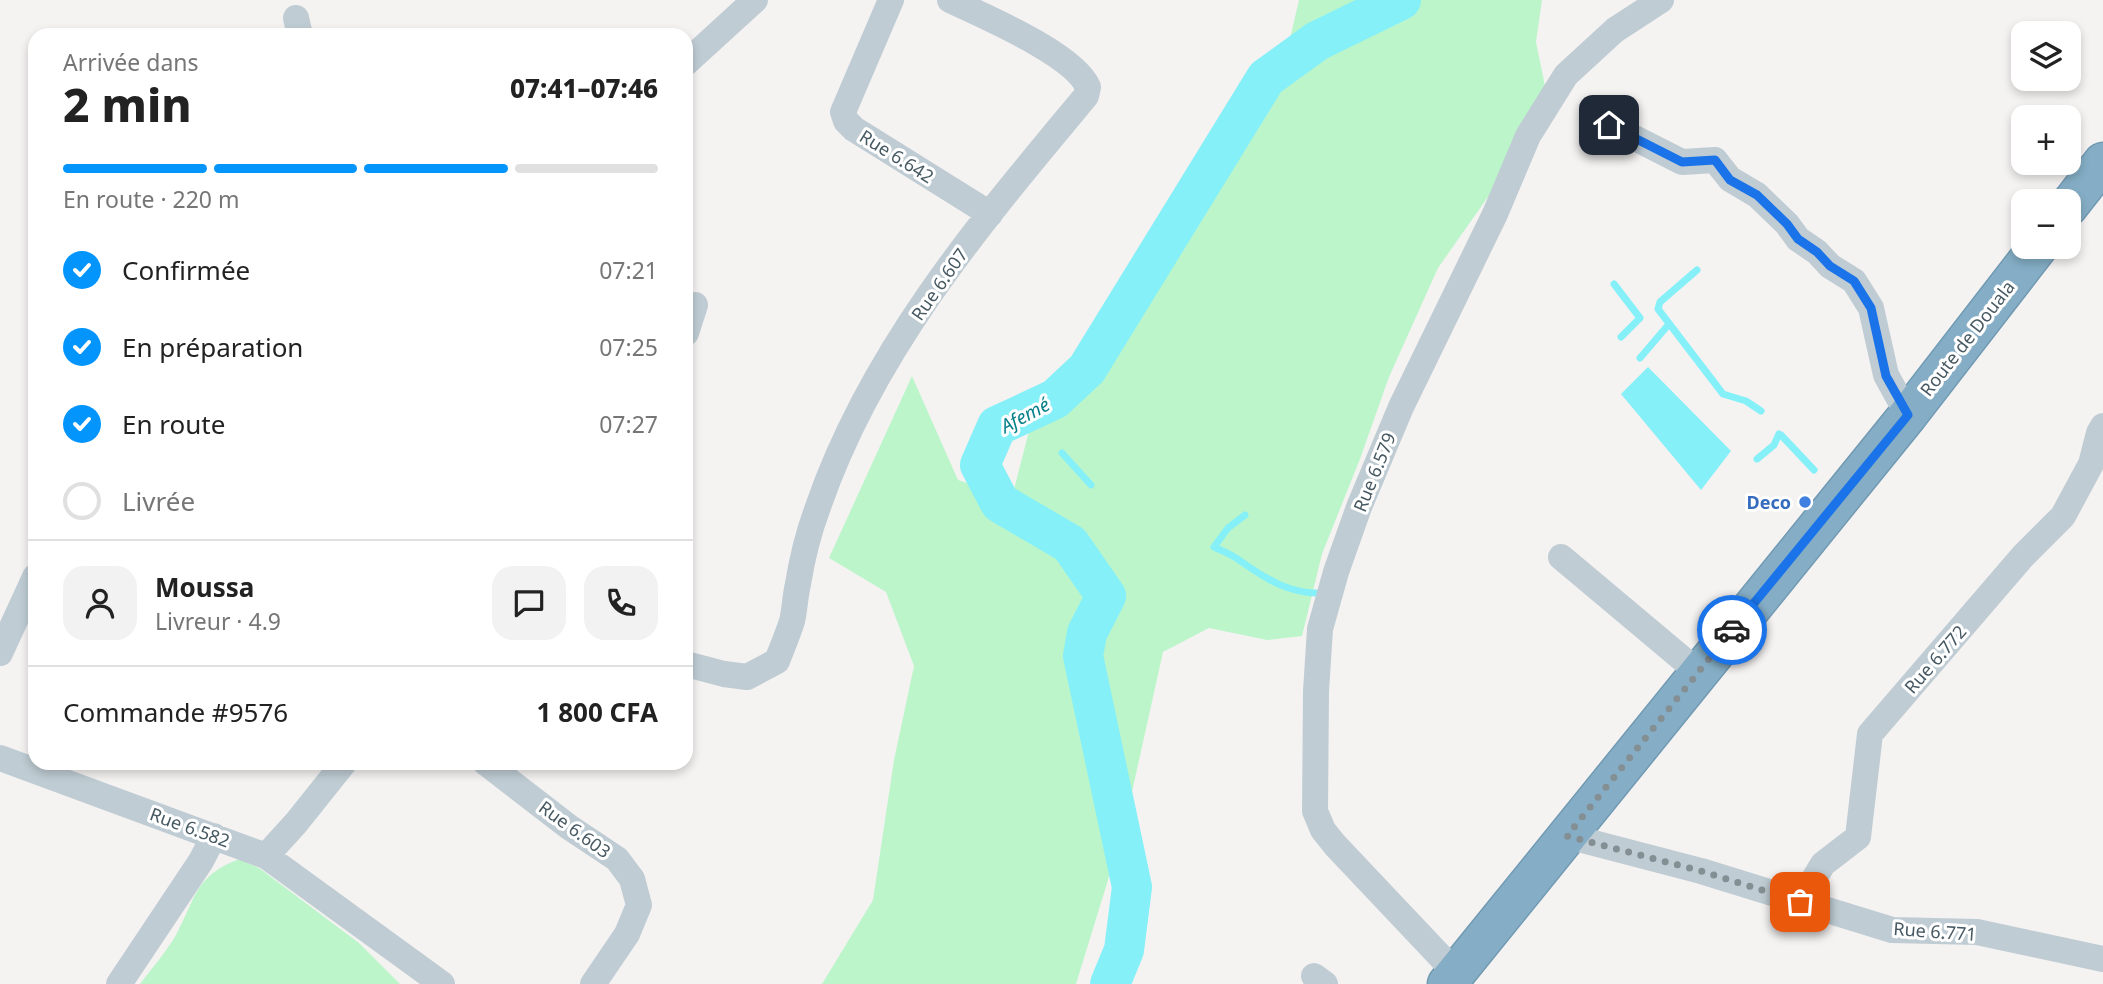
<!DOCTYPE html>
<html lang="fr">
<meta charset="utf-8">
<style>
:root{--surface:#fff;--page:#f2f2f2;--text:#222;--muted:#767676;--line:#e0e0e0;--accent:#0495fc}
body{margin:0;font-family:"Noto Sans",sans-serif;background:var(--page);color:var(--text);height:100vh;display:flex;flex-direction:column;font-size:26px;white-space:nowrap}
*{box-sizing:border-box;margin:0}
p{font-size:23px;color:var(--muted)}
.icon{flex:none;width:38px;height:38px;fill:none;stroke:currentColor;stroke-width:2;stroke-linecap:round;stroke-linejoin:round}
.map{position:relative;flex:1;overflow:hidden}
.details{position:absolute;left:28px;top:28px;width:665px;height:742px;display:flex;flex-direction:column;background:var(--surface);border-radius:21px;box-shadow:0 4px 10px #0003}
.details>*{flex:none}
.tools{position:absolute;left:2011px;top:21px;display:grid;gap:14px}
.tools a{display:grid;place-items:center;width:70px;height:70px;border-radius:14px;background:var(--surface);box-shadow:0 4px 10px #0003;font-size:35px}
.pin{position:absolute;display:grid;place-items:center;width:60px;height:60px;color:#fff;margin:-30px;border-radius:14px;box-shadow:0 4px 10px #0006}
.courier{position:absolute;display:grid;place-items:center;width:70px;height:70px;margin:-35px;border:5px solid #1a73e8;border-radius:50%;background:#fff;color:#222;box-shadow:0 2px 9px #0007}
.summary em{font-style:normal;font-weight:800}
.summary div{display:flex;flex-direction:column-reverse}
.summary{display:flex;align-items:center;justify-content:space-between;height:119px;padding:0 35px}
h1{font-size:46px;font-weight:800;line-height:52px}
.bar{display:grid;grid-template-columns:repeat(4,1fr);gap:10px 7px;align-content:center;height:84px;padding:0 35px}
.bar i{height:9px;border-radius:5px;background:var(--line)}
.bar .on{background:var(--accent)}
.bar p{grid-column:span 4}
.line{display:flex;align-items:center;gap:18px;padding:0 35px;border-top:2px solid var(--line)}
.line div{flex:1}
.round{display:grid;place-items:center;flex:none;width:74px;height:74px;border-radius:21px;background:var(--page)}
ol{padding:0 35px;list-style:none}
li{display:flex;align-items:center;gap:21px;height:77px}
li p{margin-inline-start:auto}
li .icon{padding:7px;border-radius:50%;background:var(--accent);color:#fff;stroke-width:4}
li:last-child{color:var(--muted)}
li i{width:38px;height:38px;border:4px solid var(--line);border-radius:50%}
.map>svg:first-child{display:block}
.green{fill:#bdf5cb}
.water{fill:#85f0f7}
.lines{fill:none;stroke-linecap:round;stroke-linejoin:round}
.stream{stroke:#85f0f7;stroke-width:7}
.river{stroke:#85f0f7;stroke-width:40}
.highway-casing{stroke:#7099b2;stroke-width:41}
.minor{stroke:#bfccd3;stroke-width:26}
.highway{stroke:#85aec6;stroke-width:38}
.done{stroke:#848f94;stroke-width:7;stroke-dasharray:0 12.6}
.route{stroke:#1a73e8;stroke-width:9}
.shop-dot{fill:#3f7fe0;stroke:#fff;stroke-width:2.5}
.labels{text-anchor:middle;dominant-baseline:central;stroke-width:6;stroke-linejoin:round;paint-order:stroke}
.street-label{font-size:18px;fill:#475962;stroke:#fff}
.shop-label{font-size:18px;font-weight:bold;fill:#366cbe;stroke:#fff;text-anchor:end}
.water-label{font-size:19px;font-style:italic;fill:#058089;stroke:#fff}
</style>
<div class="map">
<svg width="2103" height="984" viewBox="0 0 2103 984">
<rect width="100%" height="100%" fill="#f5f2f2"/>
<path class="green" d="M 1299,0 L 1542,0 L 1536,42 L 1552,120 L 1490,194 L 1438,268 L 1389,377 L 1360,459 L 1322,554 L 1302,636 L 1267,640 L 1209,628 L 1163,652 L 1124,828 L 1076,984 L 822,984 L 873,900 L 894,760 L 914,666 L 886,592 L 829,558 L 912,376 L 958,480 L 1012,497 L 1029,431 L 1096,376 L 1251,135 L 1279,86 Z
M 239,859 L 259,868 L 359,943 L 400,984 L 140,984 C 152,968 166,952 176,935 C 197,896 194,877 239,859 Z"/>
<path class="water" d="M 1648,367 L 1731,451 L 1701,490 L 1621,394 Z"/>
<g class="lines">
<path class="stream" d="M 1697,270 L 1660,302 L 1658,309 L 1723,394 L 1746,401 L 1761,411
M 1614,284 L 1640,318 L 1621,337
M 1640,358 L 1669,324
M 1781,435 L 1814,470
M 1062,453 L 1091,485
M 1757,459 L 1774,445 L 1779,434
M 1245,515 L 1228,528 L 1214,547 C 1222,551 1231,554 1239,560 C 1266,579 1290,595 1325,593"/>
<path class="river" d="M 1110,984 L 1124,950 L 1132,887 L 1083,656 L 1087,633 L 1106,596 L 1070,544 L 1000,503 L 980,465 L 997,426 L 1055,399 L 1087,369 L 1266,78 L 1317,41 L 1401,0"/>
<defs>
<path id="highway" d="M 2068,207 L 2103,162
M 1447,984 L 1908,415 L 2038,247"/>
</defs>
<use href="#highway" class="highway-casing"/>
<path class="minor" d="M 891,0 L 843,112 L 846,121 L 854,129 L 990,214
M 296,18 L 300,35
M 686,63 L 755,0
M 1609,125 L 1682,162 L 1715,160 L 1730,179 L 1757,195 L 1787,224 L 1798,239 L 1817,252 L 1830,266 L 1854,281 L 1871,308 L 1886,375 L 1908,415
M 686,333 L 695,305
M 1561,557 L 1698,672
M 0,653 L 35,577
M 686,664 L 724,674 L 747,677 L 777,661 C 782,648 788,634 792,621 C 795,609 795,596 798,584 C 802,559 809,531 818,507 C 872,350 981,222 1086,96 L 1088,87 C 1074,54 983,16 950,0
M 0,758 L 266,856 L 296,823 L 344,763
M 486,763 L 569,827 L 617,859 L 632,879 L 639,905 L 627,934 L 593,984
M 1567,836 L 1701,871 L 1892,930 L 1977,932 L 2103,959
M 266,856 L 442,984
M 1800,902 L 1823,864 L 1858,837 L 1870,734 L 2023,556 L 2063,516 L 2091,464 L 2099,433 L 2103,426
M 1456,973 L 1335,845 L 1323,830 L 1315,811 L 1316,691 L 1320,629 L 1336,572 L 1359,507 L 1401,407 L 1495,214 L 1528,136 L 1566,75 L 1615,30 L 1661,0
M 1314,976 L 1325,984
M 119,984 L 201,861 L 214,836"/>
<use href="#highway" class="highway"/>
</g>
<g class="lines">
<path class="done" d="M 1732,630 L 1567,836 L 1701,871 L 1800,902"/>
<path class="route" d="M 1609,125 L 1682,162 L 1715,160 L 1730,180 L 1757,195 L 1787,224 L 1798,239 L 1817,252 L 1830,266 L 1854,281 L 1871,308 L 1886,376 L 1908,415 L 1732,630"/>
</g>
<circle class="shop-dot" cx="1805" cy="502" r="7"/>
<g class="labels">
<g class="street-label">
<text transform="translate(897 156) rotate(32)">Rue 6.642</text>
<text transform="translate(939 284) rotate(-55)">Rue 6.607</text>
<text transform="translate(1967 338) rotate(-52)">Route de Douala</text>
<text transform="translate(1374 472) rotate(-68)">Rue 6.579</text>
<text transform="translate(1935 659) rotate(-49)">Rue 6.772</text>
<text transform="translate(190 827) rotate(20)">Rue 6.582</text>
<text transform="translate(575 829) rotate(36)">Rue 6.603</text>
<text transform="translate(1935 931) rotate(4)">Rue 6.771</text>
</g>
<g class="shop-label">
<text x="1791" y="502">Deco</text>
</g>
<g class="water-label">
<text transform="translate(1025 415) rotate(-28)">Afemé</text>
</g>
</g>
</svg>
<div class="tools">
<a><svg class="icon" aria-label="layers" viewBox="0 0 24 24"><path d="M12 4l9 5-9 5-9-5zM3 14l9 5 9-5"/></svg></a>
<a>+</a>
<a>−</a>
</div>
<div class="pin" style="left:1800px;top:902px;background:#ea580c"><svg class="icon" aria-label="bag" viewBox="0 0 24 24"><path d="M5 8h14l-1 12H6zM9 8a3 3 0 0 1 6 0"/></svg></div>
<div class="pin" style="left:1609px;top:125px;background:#1f2937"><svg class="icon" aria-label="home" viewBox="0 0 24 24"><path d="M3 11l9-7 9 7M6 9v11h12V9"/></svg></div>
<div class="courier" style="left:1732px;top:630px"><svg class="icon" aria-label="car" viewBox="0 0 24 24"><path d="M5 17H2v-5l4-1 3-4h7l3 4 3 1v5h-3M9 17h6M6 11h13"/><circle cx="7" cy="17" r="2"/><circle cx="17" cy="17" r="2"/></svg></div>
<section class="details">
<div class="summary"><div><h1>2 min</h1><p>Arrivée dans</p></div><em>07:41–07:46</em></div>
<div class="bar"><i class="on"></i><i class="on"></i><i class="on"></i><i></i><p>En route · 220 m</p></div>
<ol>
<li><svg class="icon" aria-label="check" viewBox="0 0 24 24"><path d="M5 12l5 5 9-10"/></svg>Confirmée<p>07:21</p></li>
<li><svg class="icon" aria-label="check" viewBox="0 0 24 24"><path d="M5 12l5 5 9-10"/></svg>En préparation<p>07:25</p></li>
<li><svg class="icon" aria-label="check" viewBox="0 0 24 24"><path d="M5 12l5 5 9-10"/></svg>En route<p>07:27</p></li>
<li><i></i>Livrée</li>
</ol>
<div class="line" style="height:126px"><a class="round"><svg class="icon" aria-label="person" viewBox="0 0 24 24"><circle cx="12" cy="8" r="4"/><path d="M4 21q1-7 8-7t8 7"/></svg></a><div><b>Moussa</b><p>Livreur · 4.9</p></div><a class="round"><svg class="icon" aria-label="chat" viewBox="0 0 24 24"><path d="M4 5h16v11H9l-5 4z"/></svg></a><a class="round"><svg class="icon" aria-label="phone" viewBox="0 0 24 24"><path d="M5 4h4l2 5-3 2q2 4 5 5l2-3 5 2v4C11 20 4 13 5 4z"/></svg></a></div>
<div class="line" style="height:91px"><div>Commande #9576</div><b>1 800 CFA</b></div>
</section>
</div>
